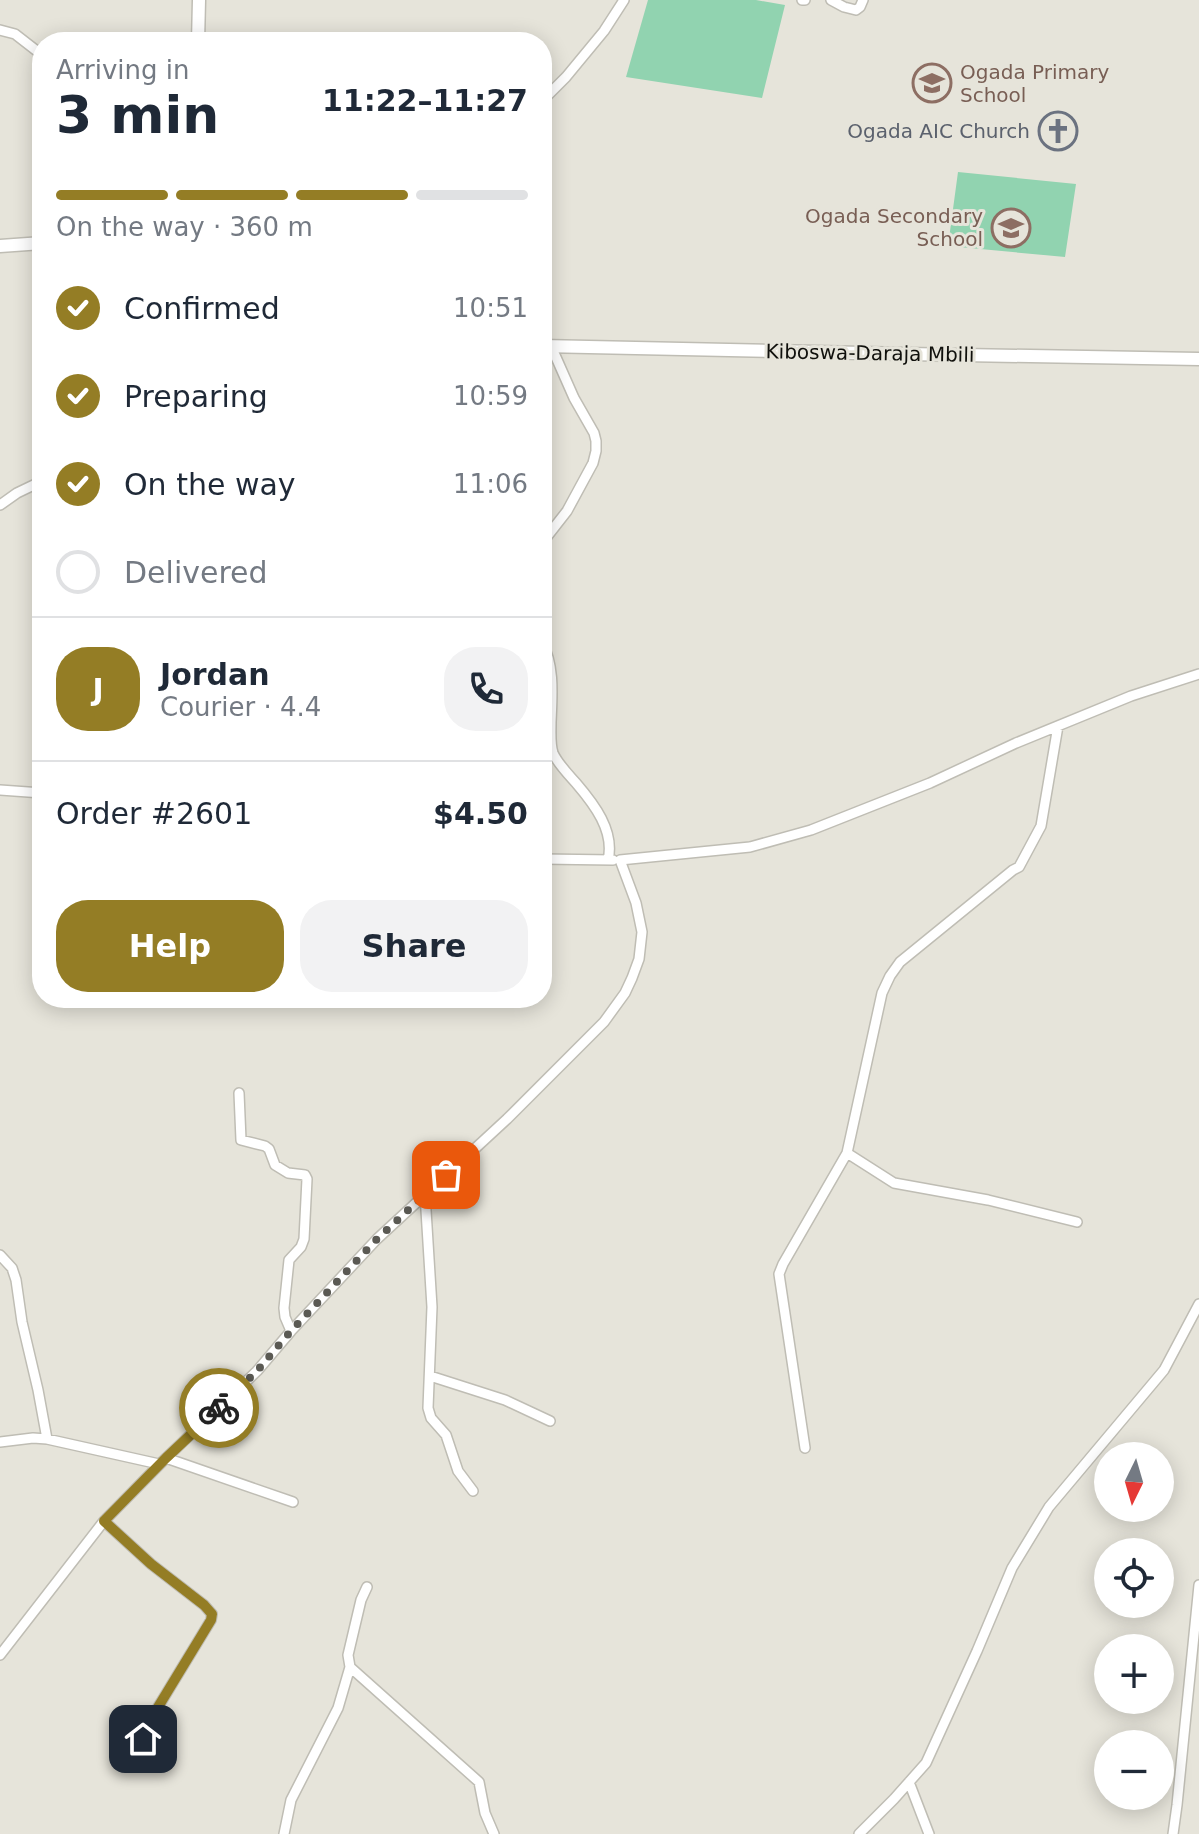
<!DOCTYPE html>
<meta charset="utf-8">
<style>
:root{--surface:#fff;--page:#f2f2f3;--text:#1f2937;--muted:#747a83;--line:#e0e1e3;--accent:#947d25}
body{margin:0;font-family:"DejaVu Sans",sans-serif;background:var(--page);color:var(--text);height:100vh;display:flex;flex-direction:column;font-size:30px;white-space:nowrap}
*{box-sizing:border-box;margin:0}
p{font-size:26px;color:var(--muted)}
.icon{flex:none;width:44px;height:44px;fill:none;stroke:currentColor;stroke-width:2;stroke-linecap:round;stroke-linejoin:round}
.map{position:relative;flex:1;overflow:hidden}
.details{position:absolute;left:32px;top:32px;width:520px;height:976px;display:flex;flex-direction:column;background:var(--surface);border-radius:32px;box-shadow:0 4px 20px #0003}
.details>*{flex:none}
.needle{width:52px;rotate:185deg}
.fabs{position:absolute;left:1094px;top:1442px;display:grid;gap:16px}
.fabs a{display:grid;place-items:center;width:80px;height:80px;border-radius:50%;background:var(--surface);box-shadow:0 4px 20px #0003;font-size:40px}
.pin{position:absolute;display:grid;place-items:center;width:68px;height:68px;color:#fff;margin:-34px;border-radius:16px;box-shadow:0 4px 12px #0006}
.courier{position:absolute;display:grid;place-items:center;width:80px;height:80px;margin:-40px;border:6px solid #947d25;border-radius:50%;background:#fff;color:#222;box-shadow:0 2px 10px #0007}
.summary em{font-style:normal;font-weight:800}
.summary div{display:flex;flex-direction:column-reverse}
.summary{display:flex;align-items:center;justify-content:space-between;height:136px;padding:0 24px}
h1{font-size:52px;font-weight:800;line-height:60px}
.bar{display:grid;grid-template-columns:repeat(4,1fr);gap:12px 8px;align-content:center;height:96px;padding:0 24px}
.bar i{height:10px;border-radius:6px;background:var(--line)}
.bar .selected{background:var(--accent)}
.bar p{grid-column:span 4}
.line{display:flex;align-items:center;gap:20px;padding:0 24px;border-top:2px solid var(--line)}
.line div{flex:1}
.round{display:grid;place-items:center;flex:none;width:84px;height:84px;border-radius:32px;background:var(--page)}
ol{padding:0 24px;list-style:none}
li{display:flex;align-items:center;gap:24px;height:88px}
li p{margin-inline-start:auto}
li .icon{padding:8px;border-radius:50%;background:var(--accent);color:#fff;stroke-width:4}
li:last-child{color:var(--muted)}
li i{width:44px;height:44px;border:4px solid var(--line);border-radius:50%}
.primary-button{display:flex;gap:16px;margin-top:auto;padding:16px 24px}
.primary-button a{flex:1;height:92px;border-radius:32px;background:var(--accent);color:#fff;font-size:32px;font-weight:800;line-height:92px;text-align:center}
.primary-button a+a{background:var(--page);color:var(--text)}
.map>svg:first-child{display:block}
.green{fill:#91d3b0}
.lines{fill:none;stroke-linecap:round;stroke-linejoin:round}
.minor-casing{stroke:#bfbdb4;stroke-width:12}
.secondary-casing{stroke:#bfbdb4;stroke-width:15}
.minor{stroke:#fff;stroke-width:9}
.secondary{stroke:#fff;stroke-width:12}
.done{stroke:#5b5a54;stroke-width:8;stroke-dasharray:0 14.4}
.route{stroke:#947d25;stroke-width:10}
.labels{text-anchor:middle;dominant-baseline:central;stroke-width:6;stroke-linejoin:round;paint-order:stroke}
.education-label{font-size:20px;fill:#785e54;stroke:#e6e4da;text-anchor:start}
.worship-label{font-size:20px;fill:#5b616d;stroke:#e6e4da;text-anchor:end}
.street-label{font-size:20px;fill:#10100c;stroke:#e6e4da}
</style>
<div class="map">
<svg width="1199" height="1834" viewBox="0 0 1199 1834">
<rect width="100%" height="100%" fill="#e6e4da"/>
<path class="green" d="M 648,0 L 756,0 L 785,5 L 762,98 L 626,77 Z
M 958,172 L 1076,184 L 1065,257 L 948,246 Z"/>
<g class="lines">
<defs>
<path id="minor" d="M 802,0 L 805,0
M 831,0 L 844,7 L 856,10 L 860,7 L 863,0
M 0,30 L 15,34 L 42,55
M 542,101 L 566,77 L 604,31 L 624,0
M 0,505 L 17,493 L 42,481
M 542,543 L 567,511 L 593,463 L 596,451 L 596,441 L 594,433 L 574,398 L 551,346
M 542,643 C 555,665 552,697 551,722 C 551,732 550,744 553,753 C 558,764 568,774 576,783 C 594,804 615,831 608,860
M 0,790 L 42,793
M 542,859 L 613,860
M 239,1093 L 241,1140 L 265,1146 L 269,1149 L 275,1165 L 288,1173 L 305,1175 L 307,1179 L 304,1239 L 301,1247 L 289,1260 L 284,1308 L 285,1317 L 291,1331
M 847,1153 L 894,1183 L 988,1200 L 1077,1222
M 425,1194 L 432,1307 L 428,1408 L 431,1418 L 446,1435 L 458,1471 L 473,1491
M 0,1255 L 12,1268 L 16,1280 L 22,1322 L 38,1390 L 47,1439
M 430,1376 L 505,1400 L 550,1421
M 0,1442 L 33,1438 L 47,1439 L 159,1464
M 805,1448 L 779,1274 L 783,1264 L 847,1153 L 882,993 L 890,976 L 900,962 L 1013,870 L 1019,867 L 1041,826 L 1058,726
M 166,1458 L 293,1502
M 104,1521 L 151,1564 L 204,1605 L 212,1614 L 211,1620 L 152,1717 L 133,1765
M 0,1655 L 104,1521 L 166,1458 L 257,1371 L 291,1331 L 377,1239 L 507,1119 L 604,1022 L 625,993 L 632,978 L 639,959 L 642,932 L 636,903 L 620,860 L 750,847 L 811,830 L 930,783 L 1016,743 L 1131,696 L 1199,674
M 350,1667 L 479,1782 L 485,1813 L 494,1834
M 909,1782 L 929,1834
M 284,1834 L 291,1800 L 338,1708 L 350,1667 L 348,1655 L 361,1600 L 367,1587
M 859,1834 L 894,1799 L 926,1763 L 977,1651 L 1012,1568 L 1049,1507 L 1164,1370 L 1199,1304
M 1173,1834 L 1177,1805 L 1199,1585"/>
<path id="secondary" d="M 198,42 L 199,0
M 0,246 L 42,243
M 542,346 L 907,354 L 1199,359"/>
</defs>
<use href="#minor" class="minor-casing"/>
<use href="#secondary" class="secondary-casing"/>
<use href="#minor" class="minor"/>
<use href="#secondary" class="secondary"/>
</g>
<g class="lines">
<path class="done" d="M 219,1408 L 257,1371 L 291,1331 L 377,1239 L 446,1175"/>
<path class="route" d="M 143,1739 L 152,1717 L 211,1620 L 212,1614 L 204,1605 L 151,1564 L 104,1521 L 166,1458 L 219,1408"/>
</g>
<defs>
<symbol id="school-ring" viewBox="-11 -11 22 22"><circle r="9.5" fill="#e6e4da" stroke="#8d6e63" stroke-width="1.5"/><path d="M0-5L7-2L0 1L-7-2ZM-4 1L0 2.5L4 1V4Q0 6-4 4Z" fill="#8d6e63"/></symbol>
<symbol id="church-ring" viewBox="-11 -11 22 22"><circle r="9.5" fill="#e6e4da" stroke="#6b7280" stroke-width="1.5"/><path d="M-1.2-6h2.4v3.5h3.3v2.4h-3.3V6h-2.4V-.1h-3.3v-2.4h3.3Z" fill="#6b7280"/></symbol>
</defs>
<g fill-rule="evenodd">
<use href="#school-ring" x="910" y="61" width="44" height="44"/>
<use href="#church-ring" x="1036" y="109" width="44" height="44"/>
<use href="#school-ring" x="989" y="206" width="44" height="44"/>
</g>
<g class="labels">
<g class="education-label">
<text x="960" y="72">Ogada Primary<tspan x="960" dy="23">School</tspan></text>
<text x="983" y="216" text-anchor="end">Ogada Secondary<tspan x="983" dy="23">School</tspan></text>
</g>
<g class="worship-label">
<text x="1030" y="131">Ogada AIC Church</text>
</g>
<g class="street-label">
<text transform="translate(870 353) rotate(1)">Kiboswa-Daraja Mbili</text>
</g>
</g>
</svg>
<div class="fabs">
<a><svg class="needle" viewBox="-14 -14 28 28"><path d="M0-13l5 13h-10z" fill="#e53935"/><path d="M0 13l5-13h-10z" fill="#747a83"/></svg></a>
<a><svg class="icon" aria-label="locate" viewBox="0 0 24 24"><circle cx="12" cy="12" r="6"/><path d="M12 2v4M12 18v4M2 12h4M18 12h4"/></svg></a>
<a>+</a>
<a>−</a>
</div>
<div class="pin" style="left:446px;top:1175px;background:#ea580c"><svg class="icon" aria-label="bag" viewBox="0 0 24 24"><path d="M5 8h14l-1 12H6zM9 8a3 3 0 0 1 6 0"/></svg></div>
<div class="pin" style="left:143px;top:1739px;background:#1f2937"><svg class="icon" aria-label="home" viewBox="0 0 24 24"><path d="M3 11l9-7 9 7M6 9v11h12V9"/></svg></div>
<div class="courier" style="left:219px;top:1408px"><svg class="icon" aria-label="bike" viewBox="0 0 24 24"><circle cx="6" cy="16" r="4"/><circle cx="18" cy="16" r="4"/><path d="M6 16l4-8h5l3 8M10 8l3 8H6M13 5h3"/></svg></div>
<section class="details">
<div class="summary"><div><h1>3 min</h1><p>Arriving in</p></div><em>11:22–11:27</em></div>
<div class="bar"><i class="selected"></i><i class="selected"></i><i class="selected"></i><i></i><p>On the way · 360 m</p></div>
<ol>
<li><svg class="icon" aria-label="check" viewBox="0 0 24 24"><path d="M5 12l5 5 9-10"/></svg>Confirmed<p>10:51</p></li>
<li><svg class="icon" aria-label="check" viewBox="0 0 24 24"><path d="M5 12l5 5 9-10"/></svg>Preparing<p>10:59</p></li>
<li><svg class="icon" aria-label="check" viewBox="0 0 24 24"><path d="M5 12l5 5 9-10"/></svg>On the way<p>11:06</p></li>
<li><i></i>Delivered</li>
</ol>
<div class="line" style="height:144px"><b class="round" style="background:var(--accent);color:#fff">J</b><div><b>Jordan</b><p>Courier · 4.4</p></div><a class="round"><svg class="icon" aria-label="phone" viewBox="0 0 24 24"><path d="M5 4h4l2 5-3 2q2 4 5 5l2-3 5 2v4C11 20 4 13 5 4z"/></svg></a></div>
<div class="line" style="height:104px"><div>Order #2601</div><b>$4.50</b></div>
<div class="primary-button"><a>Help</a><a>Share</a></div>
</section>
</div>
